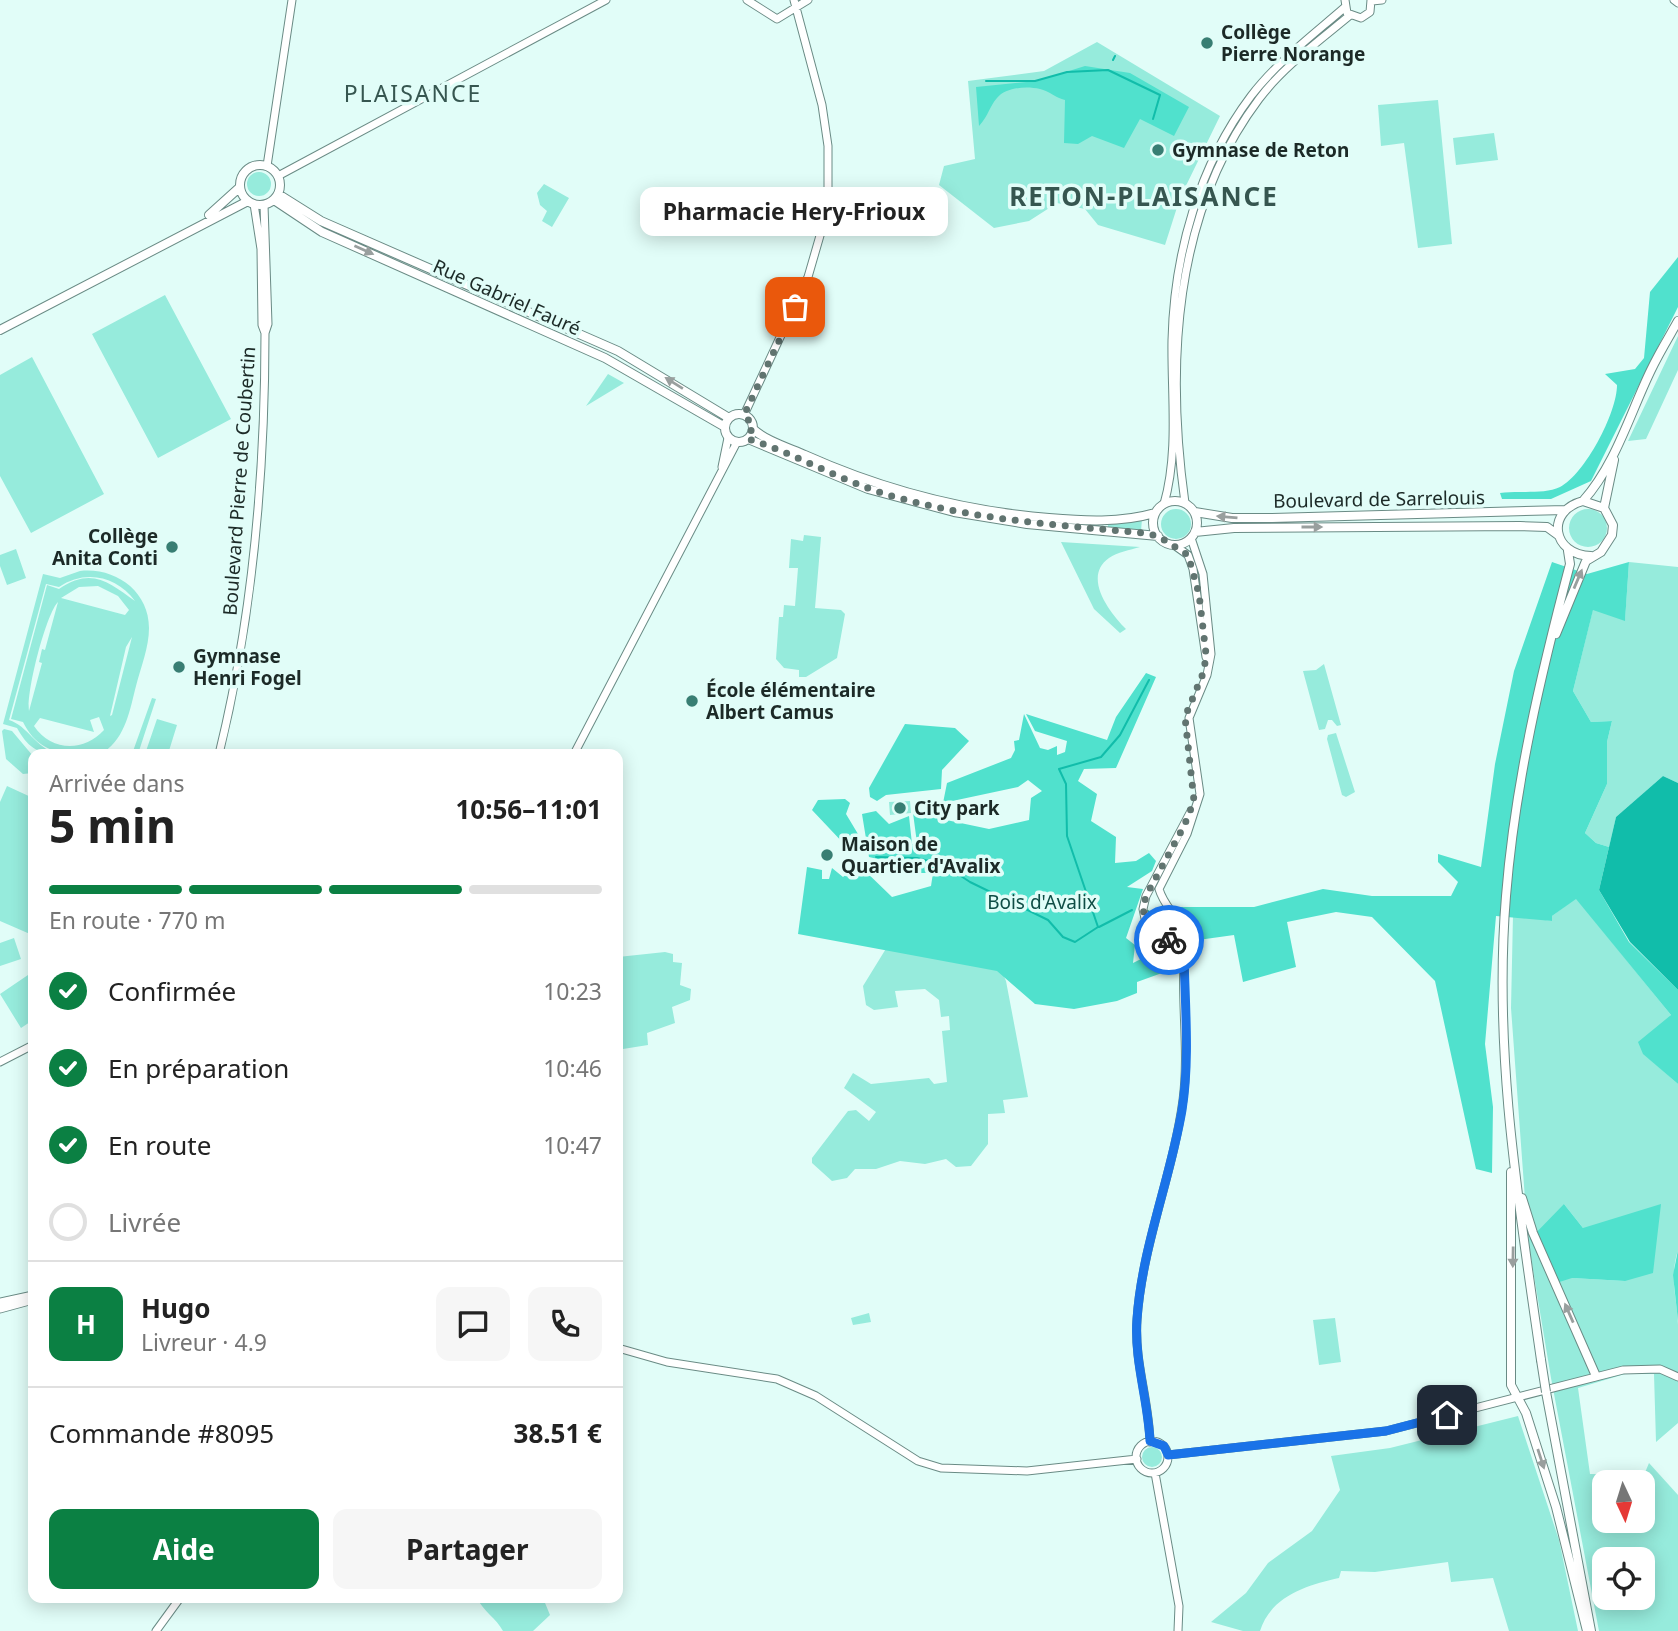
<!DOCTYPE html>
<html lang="fr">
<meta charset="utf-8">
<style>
:root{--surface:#fff;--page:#f6f6f6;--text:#222;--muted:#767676;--line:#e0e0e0;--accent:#0b8043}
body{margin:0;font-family:"Noto Sans",sans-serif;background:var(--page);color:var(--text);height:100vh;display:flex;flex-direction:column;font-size:26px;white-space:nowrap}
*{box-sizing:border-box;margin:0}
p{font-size:23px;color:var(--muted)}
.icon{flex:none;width:38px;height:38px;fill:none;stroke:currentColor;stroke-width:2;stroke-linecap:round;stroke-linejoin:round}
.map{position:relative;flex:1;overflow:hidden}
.panel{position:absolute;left:28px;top:749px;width:595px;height:854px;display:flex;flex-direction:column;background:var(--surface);border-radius:14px;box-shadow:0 4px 18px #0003}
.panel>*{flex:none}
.needle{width:46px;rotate:176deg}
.buttons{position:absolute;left:1592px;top:1470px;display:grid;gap:14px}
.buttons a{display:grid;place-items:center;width:63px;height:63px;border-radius:14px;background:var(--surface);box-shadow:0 4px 18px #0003;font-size:35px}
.pin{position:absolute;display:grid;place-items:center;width:60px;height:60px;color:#fff;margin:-30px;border-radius:14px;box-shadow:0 4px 10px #0006}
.courier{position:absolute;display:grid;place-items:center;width:70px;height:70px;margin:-35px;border:5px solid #1a73e8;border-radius:50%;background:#fff;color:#222;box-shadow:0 2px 9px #0007}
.bubble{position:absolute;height:49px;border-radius:14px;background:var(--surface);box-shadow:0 4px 18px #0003;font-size:23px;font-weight:700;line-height:49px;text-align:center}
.head em{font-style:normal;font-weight:700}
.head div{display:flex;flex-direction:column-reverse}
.head{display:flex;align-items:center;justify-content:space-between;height:119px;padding:0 21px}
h1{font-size:46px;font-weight:700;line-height:52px}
.bar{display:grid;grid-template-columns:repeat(4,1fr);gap:10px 7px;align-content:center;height:84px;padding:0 21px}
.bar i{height:9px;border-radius:5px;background:var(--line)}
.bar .on{background:var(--accent)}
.bar p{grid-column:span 4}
.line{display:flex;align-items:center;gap:18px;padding:0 21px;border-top:2px solid var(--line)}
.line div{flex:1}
.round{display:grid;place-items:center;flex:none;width:74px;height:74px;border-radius:14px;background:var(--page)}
ol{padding:0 21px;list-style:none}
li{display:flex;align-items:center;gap:21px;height:77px}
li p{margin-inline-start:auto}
li .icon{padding:7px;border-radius:50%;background:var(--accent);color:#fff;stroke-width:4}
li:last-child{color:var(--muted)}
li i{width:38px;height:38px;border:4px solid var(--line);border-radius:50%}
.primary-button{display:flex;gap:14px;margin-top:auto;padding:14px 21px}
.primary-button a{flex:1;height:80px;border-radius:14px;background:var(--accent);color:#fff;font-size:28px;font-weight:700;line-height:80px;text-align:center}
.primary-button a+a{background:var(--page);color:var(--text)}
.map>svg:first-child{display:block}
.green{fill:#96ebdc;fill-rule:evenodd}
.forest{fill:#50e1cd}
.water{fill:#11bdaa}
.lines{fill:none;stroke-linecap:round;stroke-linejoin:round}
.stream{stroke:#11bdaa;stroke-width:2}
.tertiary-casing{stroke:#6a8b85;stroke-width:9}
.secondary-casing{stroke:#6a8b85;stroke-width:10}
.tertiary{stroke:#fff;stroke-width:7}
.secondary{stroke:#fff;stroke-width:8}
.secondary-bridge-casing{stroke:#6a8b85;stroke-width:10;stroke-linecap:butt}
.secondary-bridge{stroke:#fff;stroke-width:8}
.oneway{fill:#999f9e}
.done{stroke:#617470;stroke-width:7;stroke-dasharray:0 12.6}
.route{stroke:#1a73e8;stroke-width:9}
.poi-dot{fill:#387e73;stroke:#e1fdf8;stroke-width:2.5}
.labels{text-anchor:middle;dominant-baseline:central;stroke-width:7;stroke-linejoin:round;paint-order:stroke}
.poi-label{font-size:19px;font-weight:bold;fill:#1c2a27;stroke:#e1fdf8;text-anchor:start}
.street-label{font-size:19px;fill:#1c2a27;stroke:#e1fdf8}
.park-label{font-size:19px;fill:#0e4d45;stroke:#e1fdf8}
.quarter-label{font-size:23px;letter-spacing:2px;fill:#365650;stroke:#e1fdf8}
.district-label{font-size:26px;font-weight:bold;letter-spacing:2px;fill:#365650;stroke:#e1fdf8}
</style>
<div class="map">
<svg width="1678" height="1631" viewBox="0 0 1678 1631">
<rect width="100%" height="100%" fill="#e1fdf8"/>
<path class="green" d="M 1097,42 L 1220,116 L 1180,198 L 1165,245 L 1098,225 L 1085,209 L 1057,203 L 1029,221 L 994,228 L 939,185 L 944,166 L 975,159 L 968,81 L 1044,71 Z
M 1438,100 L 1452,244 L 1418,248 L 1404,143 L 1381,146 L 1378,105 Z
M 1494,133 L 1498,160 L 1456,165 L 1453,138 Z
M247 184a12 12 0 1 1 24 0a12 12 0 1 1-24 0Z
M 544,184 L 569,198 L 552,227 L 542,221 L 547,211 L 540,205 L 537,193 Z
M 165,295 L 231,419 L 158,458 L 92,334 Z
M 1678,336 L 1678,370 L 1646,439 L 1628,441 Z
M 32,357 L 104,494 L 31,533 L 0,476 L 0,375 Z
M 608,374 L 624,383 L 586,406 Z
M1161 524a15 15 0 1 1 30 0a15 15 0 1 1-30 0Z
M1569 528a19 19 0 1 1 38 0a19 19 0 1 1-38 0Z
M 1142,519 L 1141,531 L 1108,527 L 1108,523 Z
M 804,535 L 821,537 L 815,608 L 841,610 L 845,614 L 837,658 L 806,677 L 799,677 L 799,670 L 784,668 L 776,659 L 779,617 L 783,617 L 784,605 L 795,606 L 798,568 L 789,568 L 791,539 L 803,541 Z
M 1061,542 L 1140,547 C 1130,550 1117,552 1109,558 C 1082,577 1110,613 1126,629 L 1120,633 L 1094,609 Z
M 16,549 L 26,578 L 7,585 L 0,566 L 0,555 Z
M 1629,562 L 1678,567 L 1678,783 L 1663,776 L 1616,817 L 1609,847 L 1596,843 L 1585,833 L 1607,784 L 1607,742 L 1612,721 L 1591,722 L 1573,691 L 1593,609 L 1625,620 Z
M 80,571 C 115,567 149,591 149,628 C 149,647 141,667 136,686 C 130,709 126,737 104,752 C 98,756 91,754 83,754 L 95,750 C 65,757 38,753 23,722 L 11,719 L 47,585 L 59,589 C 92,566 110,583 135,601 C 117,576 85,569 59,587 L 46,584 L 9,720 C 28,726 35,747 57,754 C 37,754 27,746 17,728 L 3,724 L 43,574 L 60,578 ZM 98,586 L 118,596 L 129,610 L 125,615 L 61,598 L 79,587 ZM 58,602 L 45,650 L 42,649 L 39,662 L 42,663 L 29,711 C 26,692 46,614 58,602 ZM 132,637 L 112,715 L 110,716 L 126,647 ZM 99,717 L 104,730 C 83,753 51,751 34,726 L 40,718 L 94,732 L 90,720 Z
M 1324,664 L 1341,725 L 1337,726 L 1332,720 L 1328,720 L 1325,729 L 1319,730 L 1303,671 L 1316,670 Z
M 152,698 L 156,699 L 138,754 L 132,754 Z
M 157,719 L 177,725 L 168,754 L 145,754 Z
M 4,729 L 12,731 L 33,756 L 33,773 L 23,774 L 6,759 L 2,731 Z
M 1336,733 L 1355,792 L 1346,797 L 1342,795 L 1327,739 L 1328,735 Z
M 7,786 L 33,798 L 33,927 L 30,934 L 0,921 L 0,802 Z
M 910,801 L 911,813 L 890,815 L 889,802 Z
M 1576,898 L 1671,1015 L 1644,1054 L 1678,1084 L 1678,1250 C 1669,1279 1677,1296 1678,1325 C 1678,1358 1678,1391 1678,1423 L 1656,1442 L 1654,1374 L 1625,1374 L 1578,1388 L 1590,1474 L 1644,1475 L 1649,1463 L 1678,1495 L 1678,1631 L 1599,1631 L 1551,1378 L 1528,1240 L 1511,1008 L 1513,915 L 1552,921 L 1552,916 ZM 1564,1204 L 1625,1281 L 1572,1278 ZM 1605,1482 L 1643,1482 L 1643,1521 L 1605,1521 ZM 1605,1559 L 1643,1559 L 1643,1598 L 1605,1598 Z
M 14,938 L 21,959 L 0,966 L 0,943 Z
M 887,947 L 1000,967 L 1006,981 L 1028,1097 L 1003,1100 L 1005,1113 L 988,1114 L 988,1144 L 971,1166 L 956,1167 L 946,1159 L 925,1164 L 900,1161 L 876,1169 L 855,1169 L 847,1178 L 832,1181 L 812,1163 L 812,1158 L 848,1111 L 856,1110 L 869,1121 L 876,1112 L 844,1088 L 853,1073 L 871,1084 L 929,1078 L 934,1084 L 947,1082 L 942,1031 L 950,1030 L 949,1016 L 941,1017 L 939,1000 L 925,989 L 895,991 L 898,1007 L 874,1010 L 866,1005 L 863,986 Z
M 665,952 L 673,954 L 673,962 L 682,963 L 680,985 L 691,989 L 690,1000 L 672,1007 L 675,1023 L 647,1033 L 648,1045 L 623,1049 L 618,1043 L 618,957 Z
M 28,975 L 33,982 L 33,1020 L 21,1028 L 0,994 Z
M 869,1313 L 871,1322 L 853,1325 L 851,1318 Z
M 1335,1318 L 1341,1362 L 1319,1365 L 1313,1320 Z
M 1518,1416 L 1559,1540 L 1578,1631 L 1509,1631 L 1493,1578 L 1451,1582 L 1448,1562 L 1375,1572 L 1341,1571 L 1339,1578 C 1307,1585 1271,1596 1260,1631 L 1243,1631 L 1211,1622 L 1246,1593 L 1268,1563 L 1312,1531 L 1340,1490 L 1331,1456 L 1390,1448 Z
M1142 1457a10 10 0 1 1 20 0a10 10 0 1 1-20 0Z
M 477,1598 L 543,1598 L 550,1615 L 533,1631 L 503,1631 C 496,1618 484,1612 477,1598 Z"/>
<path class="forest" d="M 1085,66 L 1130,73 L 1189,107 L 1174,136 L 1140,119 L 1124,148 L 1092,136 L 1078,144 L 1064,143 L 1065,100 C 1056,98 1049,91 1040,89 C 1027,86 1006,87 997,98 C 989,107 989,115 979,126 L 976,87 L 1037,81 Z
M 1678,257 L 1678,307 L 1591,481 L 1551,499 L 1502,499 L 1500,493 C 1518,490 1543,495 1560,487 C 1585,474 1617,413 1617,385 L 1605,374 L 1635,369 L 1644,358 L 1650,292 Z
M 1552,562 L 1587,574 L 1629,562 L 1625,621 L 1593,610 L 1573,691 L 1591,722 L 1612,721 L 1607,742 L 1607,784 L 1585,833 L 1596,843 L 1609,847 L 1599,890 L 1629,942 L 1678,990 L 1678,1084 L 1643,1054 L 1638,1042 L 1671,1015 L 1576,899 L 1552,916 L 1552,921 L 1496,916 L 1485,1044 L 1493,1107 L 1492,1173 L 1476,1169 L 1435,981 L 1372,917 L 1336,912 L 1287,922 L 1296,967 L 1243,982 L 1234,935 L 1191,941 L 1187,914 L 1176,907 L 1254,907 L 1323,889 L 1372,896 L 1451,896 L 1458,882 L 1438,862 L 1438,854 L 1481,867 L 1495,764 L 1514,671 Z
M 1146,673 L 1156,677 L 1116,768 L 1084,769 L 1078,781 L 1097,794 L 1091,821 L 1116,837 L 1115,863 L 1136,861 L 1149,853 L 1156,861 L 1152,871 L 1127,887 L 1143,889 L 1126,938 L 1135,945 L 1133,963 L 1169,945 L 1177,958 L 1173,969 L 1137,982 L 1137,993 L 1117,1001 L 1074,1009 L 1035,1004 L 997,971 L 798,934 L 807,867 L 822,870 L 822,879 L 829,879 L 832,868 L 843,877 L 859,865 L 892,897 L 931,886 L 933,873 L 884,873 L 886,861 L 869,857 L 862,814 L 876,811 L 889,824 L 909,816 L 912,844 L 917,843 L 913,813 L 989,829 L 1029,820 L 1031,798 L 1042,791 L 1028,780 L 1018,787 L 943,803 L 947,783 L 1011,758 L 1015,750 L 1014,741 L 1019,740 L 1024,714 L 1040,748 L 1048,750 L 1057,746 L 1057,755 L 1065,752 L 1067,741 L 1035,731 L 1026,714 L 1107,740 L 1116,717 Z
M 905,724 L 955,728 L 969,741 L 942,770 L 941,789 L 886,795 L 877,801 L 870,797 L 869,788 Z
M 845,799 L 850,803 L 846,814 L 858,834 L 846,846 L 812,810 L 818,800 Z
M 1564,1204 L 1583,1228 L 1661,1204 L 1653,1273 L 1625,1281 L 1572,1278 L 1553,1284 L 1530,1239 Z
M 1678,1250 L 1678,1321 L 1673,1275 Z"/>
<path class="water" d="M 1663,776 L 1678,783 L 1678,990 L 1630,942 L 1599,890 L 1616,817 Z"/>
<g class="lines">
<path class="stream" d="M 1113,60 L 1115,56
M 986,81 L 1035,81 L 1067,72 L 1108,70 L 1160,95 L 1153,119
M 876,857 L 917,858 L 944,865 L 970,882 L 1048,920 L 1063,937 L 1075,942 L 1098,927 L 1067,836 L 1066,784 L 1059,769 L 1101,757 L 1120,735 L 1149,680
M 1148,911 L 1174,930
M 1099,927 L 1132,910"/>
<defs>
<path id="tertiary" d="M 747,0 L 777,19 L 808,0
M 1345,0 L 1347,13 L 1361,18 L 1370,12 L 1371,0
M 1674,0 L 1678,3
M 1372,1 L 1382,0
M 267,166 L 292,0
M 278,176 L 606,0
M 254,204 L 261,249 L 262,325 L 265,333
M 744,415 L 808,277 L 828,208 L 828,146 L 822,105 L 794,0
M 722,467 L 728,438
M 1185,503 C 1166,366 1173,213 1259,99 C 1283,67 1319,41 1349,16
M 1164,504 C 1179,452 1171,393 1172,340 C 1174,254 1199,165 1251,96 C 1277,62 1313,35 1344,8
M 1174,545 L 1188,555 L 1193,569 L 1206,657
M 219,754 C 252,620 265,471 265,333 L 268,324 L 264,205
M 574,754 L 737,442
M 1184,955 L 1173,942 L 1146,923 L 1143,909 L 1146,896 L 1191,811
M 0,1062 L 33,1045
M 0,1302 L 33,1295
M 0,1309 L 33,1300
M 618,1348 L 667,1362 L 777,1379 L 816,1396 L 918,1461 L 941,1468 L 1027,1471 L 1137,1459
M1136 1457a16 16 0 1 1 32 0a16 16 0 1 1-32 0Z
M 1150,1442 C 1149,1400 1134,1361 1137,1320 C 1142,1245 1173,1174 1183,1100 C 1190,1047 1179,993 1186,940 C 1179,915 1165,909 1159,889 L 1187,834 L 1200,794 L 1189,718 L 1207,675 L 1211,654 L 1203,574 L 1191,538
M 1168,1455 L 1386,1431 L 1623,1370 L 1660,1369 L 1678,1377
M 1155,1473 L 1179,1606 L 1178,1631
M 156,1631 L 180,1598"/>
<path id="secondary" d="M240 185a20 20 0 1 1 40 0a20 20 0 1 1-40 0Z
M 278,194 L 321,221 L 618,351 L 729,418
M 274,200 L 322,232 L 605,358 L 725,427
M 209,215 L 240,187
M 0,330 L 248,201
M725 428a14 14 0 1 1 28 0a14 14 0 1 1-28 0Z
M 753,429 C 766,441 789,448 805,455 C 883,490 963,511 1049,518 C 1084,521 1120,523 1155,513
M 748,439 L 868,489 L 954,512 L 1027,524 L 1158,536
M 1583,501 C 1616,464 1630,413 1651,370 C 1659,353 1669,337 1678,321
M1153 523a22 22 0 1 1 44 0a22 22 0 1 1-44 0Z
M 1604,508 L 1614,460
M 1195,512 L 1232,518 L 1272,518 L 1565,510
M 1195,532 L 1234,528 L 1520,526 L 1547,527 L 1558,535
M 1556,634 L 1586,561 L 1601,552 L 1612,535 L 1613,525 L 1604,508 L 1583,501 C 1545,511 1552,555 1591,556
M 1511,1172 L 1511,1385 L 1526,1413 L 1556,1507 L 1587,1631
M 1522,1198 L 1533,1233 L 1596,1376
M 1541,1360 C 1519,1206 1493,1052 1506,896 C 1515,783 1541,674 1570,564 L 1568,551
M 1546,1392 L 1591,1631"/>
</defs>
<use href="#tertiary" class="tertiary-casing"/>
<use href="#secondary" class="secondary-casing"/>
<use href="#tertiary" class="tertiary"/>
<use href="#secondary" class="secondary"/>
<defs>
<path id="secondary-bridge" d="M 1541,1360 L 1546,1392"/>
</defs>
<use href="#secondary-bridge" class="secondary-bridge-casing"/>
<use href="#secondary-bridge" class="secondary-bridge"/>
</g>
<defs><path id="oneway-solid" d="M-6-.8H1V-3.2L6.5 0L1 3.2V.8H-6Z" transform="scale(1.75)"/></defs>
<g class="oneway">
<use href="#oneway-solid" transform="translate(364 250) rotate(24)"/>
<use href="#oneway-solid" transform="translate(674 383) rotate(-148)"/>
<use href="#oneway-solid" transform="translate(1227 517) rotate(-175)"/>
<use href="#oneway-solid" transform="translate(1312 527)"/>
<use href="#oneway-solid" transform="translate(1578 579) rotate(-67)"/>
<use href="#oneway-solid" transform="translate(1513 1257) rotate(91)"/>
<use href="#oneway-solid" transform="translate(1569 1313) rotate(-114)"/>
<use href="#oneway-solid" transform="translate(1541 1459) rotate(72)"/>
</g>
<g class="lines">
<path class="done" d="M 795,307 L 744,415 L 753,425 L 748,439 C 797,454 842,482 892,496 C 975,520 1058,525 1144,533 L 1158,536 L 1188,555 L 1199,594 L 1206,654 L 1204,671 L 1185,717 L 1194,801 L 1184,826 L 1146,896 L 1143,909 L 1146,923 L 1169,940"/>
<path class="route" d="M 1169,940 L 1184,955 C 1185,1006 1190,1060 1182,1110 C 1170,1180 1142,1248 1137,1319 C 1134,1361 1148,1400 1150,1441 L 1164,1446 L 1168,1455 L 1386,1431 L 1447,1415"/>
</g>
<g class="poi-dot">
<circle cx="1207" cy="43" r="7"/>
<circle cx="1158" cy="150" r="7"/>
<circle cx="172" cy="547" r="7"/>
<circle cx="179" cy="667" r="7"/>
<circle cx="692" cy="701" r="7"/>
<circle cx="900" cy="808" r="7"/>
<circle cx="827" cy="855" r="7"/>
</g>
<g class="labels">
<g class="poi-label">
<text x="1221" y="32">Collège<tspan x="1221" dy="22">Pierre Norange</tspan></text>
<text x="1172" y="150">Gymnase de Reton</text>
<text x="158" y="536" text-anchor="end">Collège<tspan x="158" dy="22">Anita Conti</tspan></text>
<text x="193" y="656">Gymnase<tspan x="193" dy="22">Henri Fogel</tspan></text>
<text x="706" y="690">École élémentaire<tspan x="706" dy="22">Albert Camus</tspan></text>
<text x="914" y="808">City park</text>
<text x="841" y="844">Maison de<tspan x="841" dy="22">Quartier d'Avalix</tspan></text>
</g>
<g class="street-label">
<text transform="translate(507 297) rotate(24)">Rue Gabriel Fauré</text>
<text transform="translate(239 481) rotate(-86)">Boulevard Pierre de Coubertin</text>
<text transform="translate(1379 499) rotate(-1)">Boulevard de Sarrelouis</text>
</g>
<g class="park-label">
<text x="1042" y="902">Bois d'Avalix</text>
</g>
<g class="quarter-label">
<text x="413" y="93">PLAISANCE</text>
</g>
<g class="district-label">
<text x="1144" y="196">RETON-PLAISANCE</text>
</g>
</g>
</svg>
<div class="buttons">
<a><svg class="needle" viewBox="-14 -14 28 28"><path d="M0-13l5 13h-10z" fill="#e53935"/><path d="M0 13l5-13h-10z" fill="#767676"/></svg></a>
<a><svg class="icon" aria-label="locate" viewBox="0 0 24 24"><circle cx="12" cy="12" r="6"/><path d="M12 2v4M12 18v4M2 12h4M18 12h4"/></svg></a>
</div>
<div class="pin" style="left:795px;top:307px;background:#ea580c"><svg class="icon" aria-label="bag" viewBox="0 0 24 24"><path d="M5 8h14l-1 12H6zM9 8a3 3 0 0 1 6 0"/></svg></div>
<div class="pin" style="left:1447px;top:1415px;background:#1f2937"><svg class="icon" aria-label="home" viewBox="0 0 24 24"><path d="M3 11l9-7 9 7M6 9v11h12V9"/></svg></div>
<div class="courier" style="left:1169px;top:940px"><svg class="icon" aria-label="bike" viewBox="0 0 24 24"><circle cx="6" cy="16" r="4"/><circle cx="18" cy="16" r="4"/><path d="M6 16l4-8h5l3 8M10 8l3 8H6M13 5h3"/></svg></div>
<div class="bubble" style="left:640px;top:187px;width:308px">Pharmacie Hery-Frioux</div>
<section class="panel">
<div class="head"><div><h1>5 min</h1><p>Arrivée dans</p></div><em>10:56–11:01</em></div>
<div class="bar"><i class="on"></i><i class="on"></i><i class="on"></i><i></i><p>En route · 770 m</p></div>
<ol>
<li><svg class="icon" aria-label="check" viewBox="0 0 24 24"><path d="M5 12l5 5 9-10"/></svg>Confirmée<p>10:23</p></li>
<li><svg class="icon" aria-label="check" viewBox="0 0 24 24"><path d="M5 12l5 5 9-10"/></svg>En préparation<p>10:46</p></li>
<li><svg class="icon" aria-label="check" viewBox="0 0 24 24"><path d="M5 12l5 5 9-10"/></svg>En route<p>10:47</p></li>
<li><i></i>Livrée</li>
</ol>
<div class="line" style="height:126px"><b class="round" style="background:var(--accent);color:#fff">H</b><div><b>Hugo</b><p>Livreur · 4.9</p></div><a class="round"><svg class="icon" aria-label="chat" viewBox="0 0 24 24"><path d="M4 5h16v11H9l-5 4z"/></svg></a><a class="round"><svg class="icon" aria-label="phone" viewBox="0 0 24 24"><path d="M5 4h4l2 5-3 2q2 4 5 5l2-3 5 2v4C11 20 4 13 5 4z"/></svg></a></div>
<div class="line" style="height:91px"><div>Commande #8095</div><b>38.51 €</b></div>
<div class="primary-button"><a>Aide</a><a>Partager</a></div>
</section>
</div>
